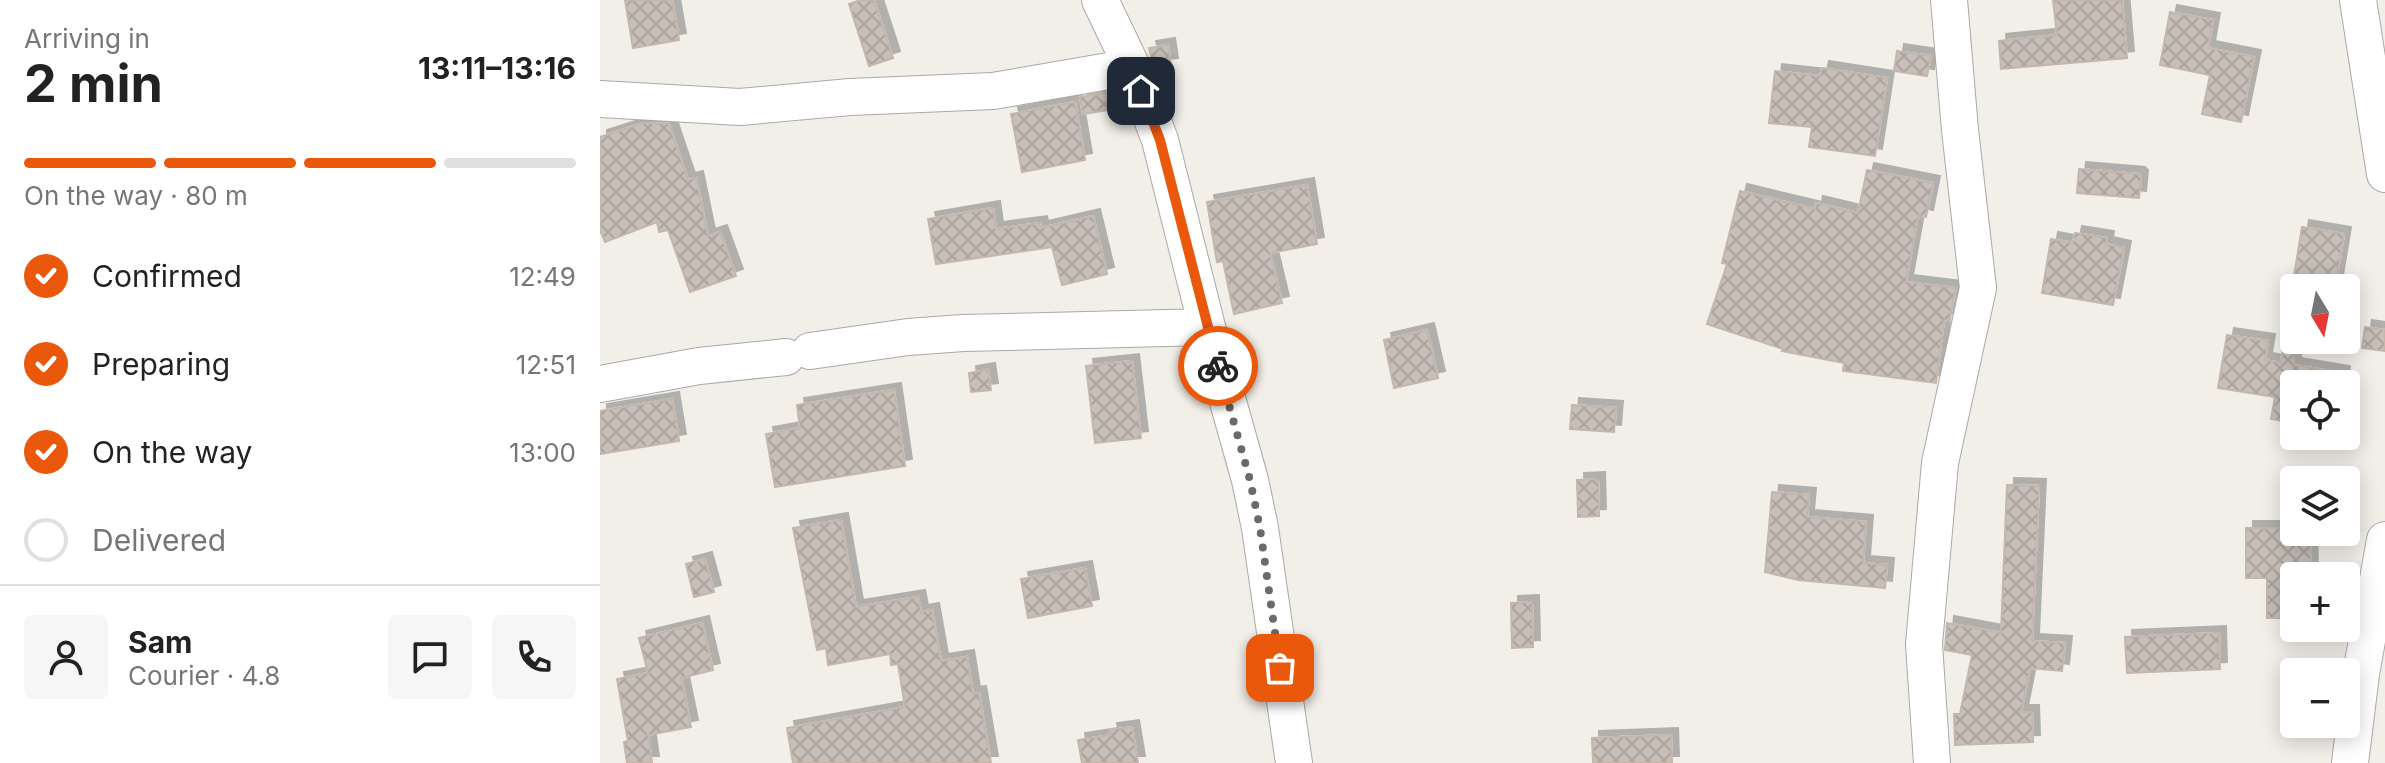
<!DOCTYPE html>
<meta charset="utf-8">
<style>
:root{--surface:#fff;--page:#f6f6f6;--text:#222;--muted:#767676;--line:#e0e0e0;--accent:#ea580c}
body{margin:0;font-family:Inter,sans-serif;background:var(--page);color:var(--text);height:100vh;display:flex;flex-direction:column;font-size:30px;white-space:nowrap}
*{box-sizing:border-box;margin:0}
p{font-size:26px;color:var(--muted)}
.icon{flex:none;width:44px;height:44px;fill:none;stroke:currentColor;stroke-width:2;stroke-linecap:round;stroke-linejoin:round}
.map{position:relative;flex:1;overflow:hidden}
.sheet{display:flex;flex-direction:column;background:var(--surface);width:600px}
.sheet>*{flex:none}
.needle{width:52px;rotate:170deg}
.buttons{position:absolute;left:1680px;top:274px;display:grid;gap:16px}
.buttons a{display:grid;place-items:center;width:80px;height:80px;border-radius:8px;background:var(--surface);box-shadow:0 4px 20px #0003;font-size:40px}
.pin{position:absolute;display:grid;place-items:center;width:68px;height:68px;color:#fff;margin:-34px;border-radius:16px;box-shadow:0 4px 12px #0006}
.courier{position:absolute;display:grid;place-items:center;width:80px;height:80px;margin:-40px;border:6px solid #ea580c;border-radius:50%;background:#fff;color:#222;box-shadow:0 2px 10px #0007}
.summary em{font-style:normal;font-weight:700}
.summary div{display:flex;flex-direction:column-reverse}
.summary{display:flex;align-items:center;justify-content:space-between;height:136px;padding:0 24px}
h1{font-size:52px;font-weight:700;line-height:60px}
.bar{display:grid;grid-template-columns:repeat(4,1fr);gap:12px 8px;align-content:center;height:96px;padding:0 24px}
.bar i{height:10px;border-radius:6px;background:var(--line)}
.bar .selected{background:var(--accent)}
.bar p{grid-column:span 4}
.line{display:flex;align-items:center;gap:20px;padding:0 24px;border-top:2px solid var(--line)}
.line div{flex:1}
.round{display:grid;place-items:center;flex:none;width:84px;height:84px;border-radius:8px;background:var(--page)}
ol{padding:0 24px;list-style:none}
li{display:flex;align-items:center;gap:24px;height:88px}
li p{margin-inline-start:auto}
li .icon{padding:8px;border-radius:50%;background:var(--accent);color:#fff;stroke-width:4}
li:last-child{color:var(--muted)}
li i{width:44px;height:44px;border:4px solid var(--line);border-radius:50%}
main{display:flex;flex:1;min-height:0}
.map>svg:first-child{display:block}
.building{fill:url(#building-cross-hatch);stroke:#c4b6ab;stroke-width:2;filter:url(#shadow)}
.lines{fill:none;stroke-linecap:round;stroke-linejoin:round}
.minor-casing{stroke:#a9a9a9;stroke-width:38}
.minor{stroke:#fff;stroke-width:36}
.done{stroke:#6b6a68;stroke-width:8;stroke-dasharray:0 14.4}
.route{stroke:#ea580c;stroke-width:10}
</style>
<main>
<section class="sheet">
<div class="summary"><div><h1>2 min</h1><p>Arriving in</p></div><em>13:11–13:16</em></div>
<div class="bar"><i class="selected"></i><i class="selected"></i><i class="selected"></i><i></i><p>On the way · 80 m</p></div>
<ol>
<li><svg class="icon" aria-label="check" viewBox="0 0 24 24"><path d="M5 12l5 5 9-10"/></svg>Confirmed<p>12:49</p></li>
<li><svg class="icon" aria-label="check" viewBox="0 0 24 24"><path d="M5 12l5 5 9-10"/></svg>Preparing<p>12:51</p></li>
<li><svg class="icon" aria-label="check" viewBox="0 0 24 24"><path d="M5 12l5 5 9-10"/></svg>On the way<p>13:00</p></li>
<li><i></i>Delivered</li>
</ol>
<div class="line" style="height:144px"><a class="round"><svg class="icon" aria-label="person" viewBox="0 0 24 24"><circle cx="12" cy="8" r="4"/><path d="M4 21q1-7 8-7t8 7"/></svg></a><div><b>Sam</b><p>Courier · 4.8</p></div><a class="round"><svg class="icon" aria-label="chat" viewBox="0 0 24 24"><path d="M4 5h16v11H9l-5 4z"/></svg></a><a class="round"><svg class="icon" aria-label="phone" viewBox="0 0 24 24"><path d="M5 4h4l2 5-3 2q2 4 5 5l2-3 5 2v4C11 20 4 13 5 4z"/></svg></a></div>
</section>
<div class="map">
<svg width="1785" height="763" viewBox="0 0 1785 763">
<defs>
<pattern id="building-cross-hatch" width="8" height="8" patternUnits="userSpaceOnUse" patternTransform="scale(2)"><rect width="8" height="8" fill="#c7bfb8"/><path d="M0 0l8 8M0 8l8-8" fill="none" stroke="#aba49e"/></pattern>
<filter id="shadow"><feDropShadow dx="7" dy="-7" stdDeviation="0" flood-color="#0004"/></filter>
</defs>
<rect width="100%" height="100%" fill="#f2efe9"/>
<path class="building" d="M 25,0 L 72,0 L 79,40 L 33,48 Z
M 261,0 L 274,0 L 293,58 L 269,66 L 249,4 Z
M 1453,0 L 1522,0 L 1527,58 L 1401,69 L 1399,41 L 1457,35 Z
M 1570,12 L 1613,20 L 1608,48 L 1654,57 L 1641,122 L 1602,114 L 1610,75 L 1560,65 Z
M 568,45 L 571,65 L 554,67 L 549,48 Z
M 1297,51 L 1331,56 L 1327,76 L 1294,71 Z
M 1222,68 L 1287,78 L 1275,156 L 1209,147 L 1212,127 L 1169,123 L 1175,71 L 1220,76 Z
M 506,93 L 509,110 L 483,114 L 480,97 Z
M 475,102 L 485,160 L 422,172 L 411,114 Z
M 44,123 L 69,124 L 88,180 L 96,178 L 108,236 L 120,232 L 136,276 L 90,292 L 68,230 L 59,232 L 57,222 L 5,242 L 0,230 L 0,137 Z
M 1479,169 L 1538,174 L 1541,177 L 1539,198 L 1477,193 Z
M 1267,170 L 1333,183 L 1326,217 L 1318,215 L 1306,282 L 1356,288 L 1349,321 L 1344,320 L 1336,383 L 1243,371 L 1244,363 L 1182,351 L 1183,349 L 1107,324 L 1127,264 L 1122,263 L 1140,191 L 1215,209 L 1216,203 L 1258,213 Z
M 707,185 L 717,244 L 670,253 L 682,303 L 634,314 L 623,261 L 617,262 L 607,202 Z
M 393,208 L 396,229 L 440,223 L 441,228 L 493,216 L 507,274 L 462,285 L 452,247 L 336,264 L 328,219 Z
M 1702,227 L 1744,234 L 1735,288 L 1692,288 Z
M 1475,233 L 1507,238 L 1506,244 L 1524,248 L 1513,305 L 1442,293 L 1451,239 L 1473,243 Z
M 1765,327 L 1785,330 L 1785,351 L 1762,348 Z
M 827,330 L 838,378 L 794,388 L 784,340 Z
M 1627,335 L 1668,341 L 1665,360 L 1681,363 L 1683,348 L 1694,349 L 1694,365 L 1743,373 L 1742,384 L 1694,384 L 1694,423 L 1671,419 L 1675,397 L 1618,388 Z
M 532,361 L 541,438 L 495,443 L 486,366 Z
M 388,370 L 391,390 L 371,392 L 369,373 Z
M 294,390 L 305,466 L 175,487 L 166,434 L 200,428 L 197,405 Z
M 72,399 L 79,441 L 0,454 L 0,411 Z
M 972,405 L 1016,408 L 1014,432 L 970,429 Z
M 998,479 L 999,516 L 978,517 L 977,480 Z
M 1407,485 L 1439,486 L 1432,641 L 1465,643 L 1462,671 L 1430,668 L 1421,712 L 1432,712 L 1433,742 L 1355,745 L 1354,714 L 1360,714 L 1372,655 L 1345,650 L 1347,623 L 1401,633 Z
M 1172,492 L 1209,495 L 1207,517 L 1266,522 L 1263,563 L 1287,565 L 1285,588 L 1198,580 L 1165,572 Z
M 241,520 L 256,607 L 318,597 L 321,612 L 332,610 L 341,661 L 367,657 L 373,694 L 379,693 L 391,763 L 193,763 L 187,728 L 305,707 L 298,664 L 291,665 L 290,654 L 228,665 L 226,648 L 217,650 L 193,528 Z
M 1646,528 L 1694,528 L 1694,532 L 1710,532 L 1711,576 L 1694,576 L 1694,618 L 1667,618 L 1667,578 L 1646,578 Z
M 105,559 L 114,592 L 94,597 L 86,564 Z
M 485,568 L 492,606 L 428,618 L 421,579 Z
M 932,602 L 933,647 L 912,648 L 911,603 Z
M 102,623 L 113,670 L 81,678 L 91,727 L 48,735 L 52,763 L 27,763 L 24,742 L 28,741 L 17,679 L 48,673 L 39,638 Z
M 1619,633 L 1620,669 L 1527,673 L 1525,637 Z
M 532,727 L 538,763 L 482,763 L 478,740 L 511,735 L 510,730 Z
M 1071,735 L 1072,763 L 993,763 L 992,738 Z"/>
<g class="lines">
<defs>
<path id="minor" d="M 500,0 L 532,67 L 560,140 L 607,327 L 650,480 L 660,528 L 694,763
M 1758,0 L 1785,174
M 0,99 L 140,107 L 250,97 L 393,91 L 532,67
M 210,351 L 308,337 L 363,333 L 607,327
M 0,384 L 99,366 L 186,357
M 1332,763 L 1324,644 L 1340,463 L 1378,288 L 1360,130 L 1349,0
M 1750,763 L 1761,674 L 1785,540"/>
</defs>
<use href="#minor" class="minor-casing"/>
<use href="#minor" class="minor"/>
</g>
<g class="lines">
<path class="done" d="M 618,366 L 650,480 L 660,528 L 680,668"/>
<path class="route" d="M 541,91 L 560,140 L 618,366"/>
</g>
</svg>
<div class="buttons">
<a><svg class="needle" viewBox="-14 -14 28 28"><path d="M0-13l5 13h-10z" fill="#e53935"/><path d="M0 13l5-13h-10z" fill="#767676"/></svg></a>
<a><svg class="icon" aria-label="locate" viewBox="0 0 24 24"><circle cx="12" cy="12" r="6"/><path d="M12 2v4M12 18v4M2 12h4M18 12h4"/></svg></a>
<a><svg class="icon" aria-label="layers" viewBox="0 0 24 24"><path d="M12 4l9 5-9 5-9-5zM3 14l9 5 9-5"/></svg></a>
<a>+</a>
<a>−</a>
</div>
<div class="pin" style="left:680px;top:668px;background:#ea580c"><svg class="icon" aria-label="bag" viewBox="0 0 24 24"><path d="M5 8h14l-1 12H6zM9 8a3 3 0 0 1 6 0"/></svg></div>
<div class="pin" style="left:541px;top:91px;background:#1f2937"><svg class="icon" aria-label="home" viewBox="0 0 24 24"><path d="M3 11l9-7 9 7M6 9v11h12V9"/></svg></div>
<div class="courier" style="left:618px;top:366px"><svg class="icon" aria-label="bike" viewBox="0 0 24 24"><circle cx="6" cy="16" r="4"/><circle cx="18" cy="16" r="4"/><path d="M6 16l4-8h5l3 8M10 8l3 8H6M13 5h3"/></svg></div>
</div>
</main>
